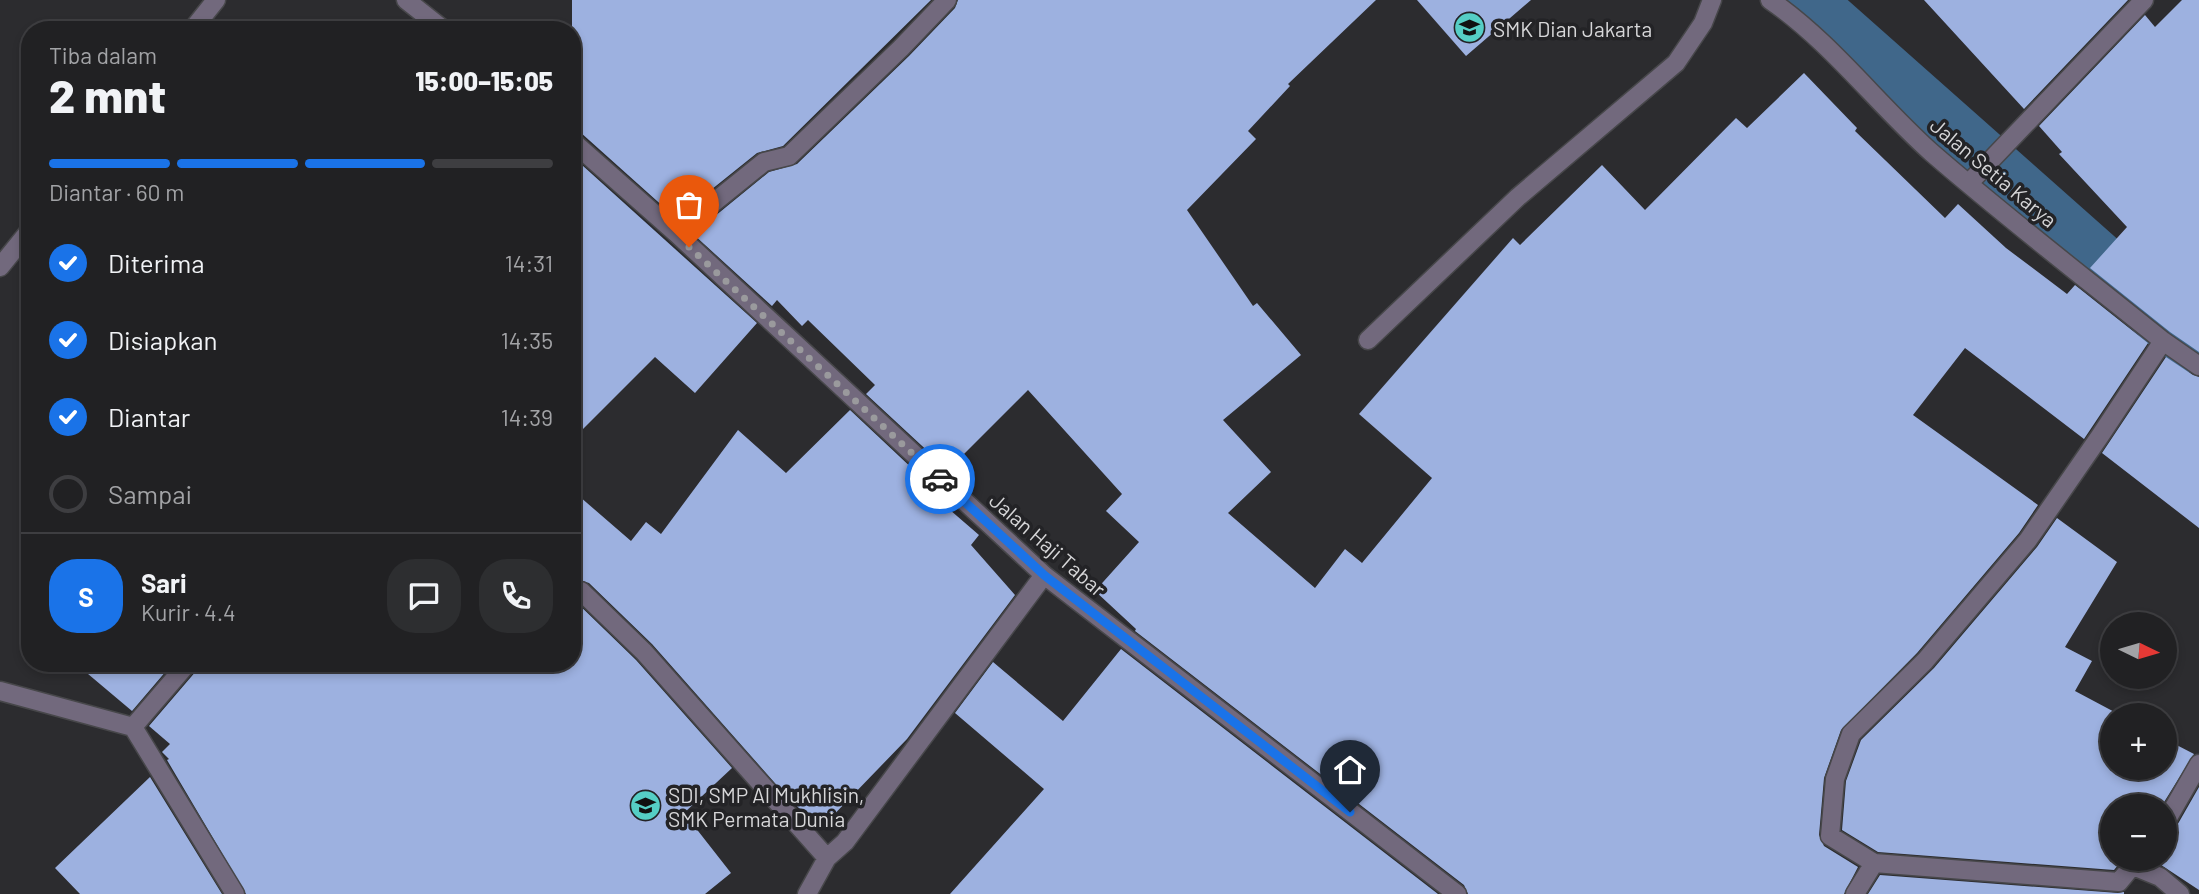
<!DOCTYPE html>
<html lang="id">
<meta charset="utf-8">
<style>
:root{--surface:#212123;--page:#2d2e30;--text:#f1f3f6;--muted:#a2a3a6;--line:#3e3e41;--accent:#1a73e8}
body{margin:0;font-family:Barlow,sans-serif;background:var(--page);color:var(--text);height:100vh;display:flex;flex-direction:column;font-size:26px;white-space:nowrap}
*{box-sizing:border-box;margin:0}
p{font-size:23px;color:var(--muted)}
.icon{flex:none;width:38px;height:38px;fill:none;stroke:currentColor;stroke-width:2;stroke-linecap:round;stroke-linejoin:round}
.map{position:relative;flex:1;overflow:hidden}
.drawer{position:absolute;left:21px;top:21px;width:560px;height:651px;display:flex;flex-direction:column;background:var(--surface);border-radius:28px;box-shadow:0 4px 10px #0003,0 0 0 2px var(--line)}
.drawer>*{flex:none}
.needle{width:46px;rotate:95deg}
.controls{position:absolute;left:2100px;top:612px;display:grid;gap:14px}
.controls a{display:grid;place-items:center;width:77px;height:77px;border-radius:50%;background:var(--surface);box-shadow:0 4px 10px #0003,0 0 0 2px var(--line);font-size:35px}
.pin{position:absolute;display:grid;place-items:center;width:60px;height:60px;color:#fff;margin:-72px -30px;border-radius:50% 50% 50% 0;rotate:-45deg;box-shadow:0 0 7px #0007}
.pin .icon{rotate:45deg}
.courier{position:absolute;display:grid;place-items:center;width:70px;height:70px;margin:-35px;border:5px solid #1a73e8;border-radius:50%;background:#fff;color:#222;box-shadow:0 2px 9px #0007}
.headline em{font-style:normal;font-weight:800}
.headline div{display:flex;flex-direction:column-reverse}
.headline{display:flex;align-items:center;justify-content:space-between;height:119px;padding:0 28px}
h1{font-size:46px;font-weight:800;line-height:52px}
.bar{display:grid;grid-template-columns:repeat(4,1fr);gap:10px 7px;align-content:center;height:84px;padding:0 28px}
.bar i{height:9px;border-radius:5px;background:var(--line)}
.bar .on{background:var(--accent)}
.bar p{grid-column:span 4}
.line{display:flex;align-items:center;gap:18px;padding:0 28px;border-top:2px solid var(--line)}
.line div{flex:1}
.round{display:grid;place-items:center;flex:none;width:74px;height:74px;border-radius:28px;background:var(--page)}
ol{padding:0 28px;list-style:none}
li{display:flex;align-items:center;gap:21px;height:77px}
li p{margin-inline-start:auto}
li .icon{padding:7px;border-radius:50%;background:var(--accent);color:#fff;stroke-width:4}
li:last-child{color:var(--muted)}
li i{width:38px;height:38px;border:4px solid var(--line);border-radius:50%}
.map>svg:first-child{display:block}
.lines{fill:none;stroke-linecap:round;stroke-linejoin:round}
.canal{stroke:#40678a;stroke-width:58}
.building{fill:#9db1e0}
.minor-casing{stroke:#47474a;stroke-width:21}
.minor{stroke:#72697d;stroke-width:18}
.done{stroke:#9a9a9d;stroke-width:7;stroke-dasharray:0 12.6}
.route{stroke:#1a73e8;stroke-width:9}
.labels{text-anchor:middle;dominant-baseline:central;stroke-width:7;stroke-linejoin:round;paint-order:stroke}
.poi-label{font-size:21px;fill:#d6d6d8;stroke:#232326;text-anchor:start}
.street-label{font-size:21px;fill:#d6d6d8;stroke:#232326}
</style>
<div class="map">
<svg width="2199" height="894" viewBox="0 0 2199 894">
<rect width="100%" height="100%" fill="#2c2c2f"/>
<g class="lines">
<path class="canal" d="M 1804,0 L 2173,327 L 2199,345"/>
</g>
<path class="building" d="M 572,0 L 931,0 L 783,146 L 757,153 L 676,218 L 580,132 L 572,130 Z
M 958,0 L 1376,0 L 1288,84 L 1290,86 L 1248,131 L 1256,139 L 1187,210 L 1253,306 L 1257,303 L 1301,355 L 1223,420 L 1271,472 L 1228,513 L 1315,588 L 1345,549 L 1362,563 L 1432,478 L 1359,414 L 1513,238 L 1520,245 L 1602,165 L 1645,210 L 1736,118 L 1747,128 L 1804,73 L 1857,128 L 1855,131 L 1945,218 L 1958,204 L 2006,248 L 2067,294 L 2075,285 L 2148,343 L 2084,439 L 1965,348 L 1913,415 L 2038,505 L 2019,533 L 1917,653 L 1841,730 L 1824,778 L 1819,835 L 1824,846 L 1858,867 L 1844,894 L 1468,894 L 1464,885 L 1135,631 L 1136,629 L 1095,591 L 1139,542 L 1106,511 L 1122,494 L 1028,390 L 948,470 L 866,394 L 875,385 L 808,320 L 802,326 L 777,300 L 772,306 L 693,234 L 769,172 L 797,164 L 909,56 L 955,8 Z
M 1417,0 L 1531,0 L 1466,56 Z
M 1924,0 L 2128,0 L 2024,109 Z
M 2182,0 L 2199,0 L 2199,352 L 2170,332 L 2090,268 L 2127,227 L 2059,154 L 2062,152 L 2039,126 L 2145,15 L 2155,27 Z
M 572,156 L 757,323 L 695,393 L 655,357 L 572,440 Z
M 2166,357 L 2193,375 L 2199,377 L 2199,528 L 2102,453 Z
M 850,410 L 932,487 L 928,491 L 979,535 L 971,545 L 1015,595 L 907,739 L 821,828 L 789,799 L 652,644 L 589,583 L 579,580 L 572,584 L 572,490 L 631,541 L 646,522 L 661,534 L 738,430 L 786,473 Z
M 2057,518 L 2117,562 L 2065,647 L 2092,661 L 2075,691 L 2122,716 L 2112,716 L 2112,768 L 2165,768 L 2165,739 L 2194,754 L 2161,807 L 2112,807 L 2112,859 L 2123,859 L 2114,870 L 1878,852 L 1842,830 L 1846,781 L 1861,740 L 1934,668 L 2037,547 Z
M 572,598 L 636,660 L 732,768 L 684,813 L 731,873 L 705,894 L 246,894 L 167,760 L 169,759 L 162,752 L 170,744 L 149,726 L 197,670 L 199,663 L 572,663 Z
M 1121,649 L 1438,894 L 950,894 L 1044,789 L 955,713 L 993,662 L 1063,721 Z
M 75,663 L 173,663 L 132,711 Z
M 150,777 L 222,894 L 80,894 L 55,868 Z
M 2199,787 L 2199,890 L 2152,859 L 2165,859 L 2165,834 L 2175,829 Z
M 1880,875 L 2118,893 L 2124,892 L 2124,894 L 1868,894 Z"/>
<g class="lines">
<defs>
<path id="minor" d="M 406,0 L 444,30
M 1770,0 C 1831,42 1877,104 1932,153 C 2007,218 2086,279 2163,341 L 2199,366
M 192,30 L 216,0
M 572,141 L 676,233 L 1044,575 L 1457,894
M 1969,183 L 2144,0
M 676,233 L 764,162 L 789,156 L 901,48 L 947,0
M 0,267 L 30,230
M 1368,340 L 1518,197 L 1676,63 L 1703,23 L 1712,0
M 581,591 L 644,652 L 827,858
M 0,691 L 133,727 L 235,894
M 133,727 L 188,663
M 2165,823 L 2199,764
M 1874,863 L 1830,836 L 1835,779 L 1851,734 L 1925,661 L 2028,540 L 2100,436 L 2163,341
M 2133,866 L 2160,877 L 2180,894
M 807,894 L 827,858 L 845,842 L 1044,575
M 1855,894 L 1874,863 L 2119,882 L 2138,859"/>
</defs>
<use href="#minor" class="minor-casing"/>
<use href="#minor" class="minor"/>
</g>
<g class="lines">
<path class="done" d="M 689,247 L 940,479"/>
<path class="route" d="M 940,479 L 1044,575 L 1350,812"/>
</g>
<defs>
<symbol id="school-disc" viewBox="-11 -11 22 22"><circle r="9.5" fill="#55cec5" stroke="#232326"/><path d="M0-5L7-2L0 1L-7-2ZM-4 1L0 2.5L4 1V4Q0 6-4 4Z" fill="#111"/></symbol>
</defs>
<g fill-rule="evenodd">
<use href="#school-disc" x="1452" y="10" width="35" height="35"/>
<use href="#school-disc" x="628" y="788" width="35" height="35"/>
</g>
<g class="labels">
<g class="poi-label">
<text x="1493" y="28">SMK Dian Jakarta</text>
<text x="668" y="794">SDI, SMP Al Mukhlisin,<tspan x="668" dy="24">SMK Permata Dunia</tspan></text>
</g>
<g class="street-label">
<text transform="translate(1994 172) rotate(40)">Jalan Setia Karya</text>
<text transform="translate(1048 544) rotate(41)">Jalan Haji Tabar</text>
</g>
</g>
</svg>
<div class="controls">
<a><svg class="needle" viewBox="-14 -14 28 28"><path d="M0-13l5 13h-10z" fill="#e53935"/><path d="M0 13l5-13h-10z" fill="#a2a3a6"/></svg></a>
<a>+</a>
<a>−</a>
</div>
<div class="pin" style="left:689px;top:247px;background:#ea580c"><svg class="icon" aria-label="bag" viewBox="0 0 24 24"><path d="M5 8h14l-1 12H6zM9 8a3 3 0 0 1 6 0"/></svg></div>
<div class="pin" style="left:1350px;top:812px;background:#1f2937"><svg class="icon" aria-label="home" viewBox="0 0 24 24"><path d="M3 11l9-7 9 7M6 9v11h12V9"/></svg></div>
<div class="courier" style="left:940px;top:479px"><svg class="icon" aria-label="car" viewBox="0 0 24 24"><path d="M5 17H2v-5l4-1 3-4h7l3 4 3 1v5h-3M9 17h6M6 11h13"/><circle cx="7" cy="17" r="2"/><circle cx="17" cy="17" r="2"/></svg></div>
<section class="drawer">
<div class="headline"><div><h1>2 mnt</h1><p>Tiba dalam</p></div><em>15:00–15:05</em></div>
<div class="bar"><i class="on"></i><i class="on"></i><i class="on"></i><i></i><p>Diantar · 60 m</p></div>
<ol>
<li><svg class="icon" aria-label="check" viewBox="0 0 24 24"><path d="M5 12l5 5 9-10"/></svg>Diterima<p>14:31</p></li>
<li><svg class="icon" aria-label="check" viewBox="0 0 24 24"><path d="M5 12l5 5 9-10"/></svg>Disiapkan<p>14:35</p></li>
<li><svg class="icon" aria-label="check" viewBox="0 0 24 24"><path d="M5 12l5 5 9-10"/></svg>Diantar<p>14:39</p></li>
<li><i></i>Sampai</li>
</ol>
<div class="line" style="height:126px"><b class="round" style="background:var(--accent);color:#fff">S</b><div><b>Sari</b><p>Kurir · 4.4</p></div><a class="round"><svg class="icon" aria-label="chat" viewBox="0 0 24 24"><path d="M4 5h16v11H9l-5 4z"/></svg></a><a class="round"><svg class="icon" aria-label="phone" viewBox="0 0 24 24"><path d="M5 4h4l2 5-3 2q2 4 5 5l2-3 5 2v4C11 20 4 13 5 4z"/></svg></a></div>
</section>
</div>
